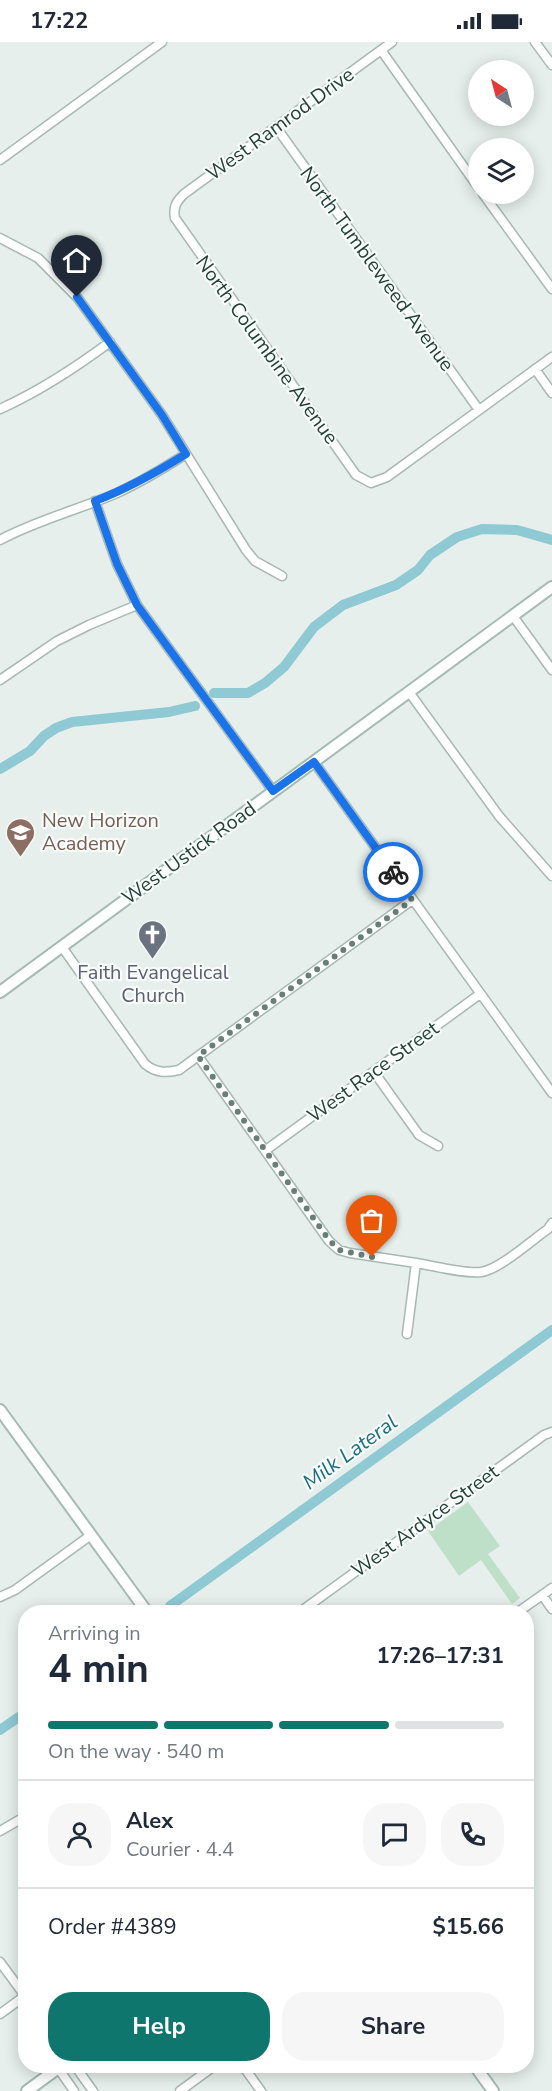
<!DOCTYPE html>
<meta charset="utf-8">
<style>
:root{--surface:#fff;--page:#f6f6f7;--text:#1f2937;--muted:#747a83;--line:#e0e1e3;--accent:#0f766e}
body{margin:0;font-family:"Nunito Sans",sans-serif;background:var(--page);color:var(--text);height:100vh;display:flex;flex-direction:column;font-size:22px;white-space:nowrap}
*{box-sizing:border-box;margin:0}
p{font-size:20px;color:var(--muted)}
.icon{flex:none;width:33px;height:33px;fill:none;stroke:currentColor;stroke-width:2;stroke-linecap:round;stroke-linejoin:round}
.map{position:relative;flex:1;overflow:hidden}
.side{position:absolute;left:18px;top:1563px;width:516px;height:468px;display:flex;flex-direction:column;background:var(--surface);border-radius:24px;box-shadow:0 3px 15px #0003}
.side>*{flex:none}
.needle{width:39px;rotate:324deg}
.controls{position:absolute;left:468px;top:18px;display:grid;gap:12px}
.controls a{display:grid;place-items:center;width:66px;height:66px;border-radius:50%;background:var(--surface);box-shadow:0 3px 15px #0003;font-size:30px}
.pin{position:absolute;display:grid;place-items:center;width:51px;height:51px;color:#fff;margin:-62px -26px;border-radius:50% 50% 50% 0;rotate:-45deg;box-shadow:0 0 6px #0007}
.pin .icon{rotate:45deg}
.courier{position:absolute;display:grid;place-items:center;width:60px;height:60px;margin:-30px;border:4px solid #1a73e8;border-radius:50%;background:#fff;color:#222;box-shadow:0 2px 8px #0007}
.head em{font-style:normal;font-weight:700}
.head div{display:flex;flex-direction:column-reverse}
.head{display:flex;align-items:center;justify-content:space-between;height:102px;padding:0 30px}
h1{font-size:39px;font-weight:700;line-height:45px}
.bar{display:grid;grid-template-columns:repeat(4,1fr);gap:9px 6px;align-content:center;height:72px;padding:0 30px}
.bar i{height:8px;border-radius:4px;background:var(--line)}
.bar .selected{background:var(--accent)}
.bar p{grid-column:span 4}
.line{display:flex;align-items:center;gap:15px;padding:0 30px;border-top:2px solid var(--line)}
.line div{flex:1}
.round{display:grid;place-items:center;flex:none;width:63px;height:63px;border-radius:24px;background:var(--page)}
.action{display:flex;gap:12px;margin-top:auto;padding:12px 30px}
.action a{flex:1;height:69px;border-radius:24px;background:var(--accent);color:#fff;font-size:24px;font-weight:700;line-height:69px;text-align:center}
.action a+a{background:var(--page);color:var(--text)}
.status{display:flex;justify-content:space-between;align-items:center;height:42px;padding:0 30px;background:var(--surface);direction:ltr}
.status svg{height:16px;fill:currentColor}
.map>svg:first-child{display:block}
.green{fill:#bfe0c8}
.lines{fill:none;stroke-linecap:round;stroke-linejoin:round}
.canal{stroke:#8ec9d4;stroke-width:10}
.street-casing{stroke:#a8b8b2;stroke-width:11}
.secondary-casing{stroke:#a4bbb3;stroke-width:14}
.street{stroke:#fff;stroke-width:8}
.secondary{stroke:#fff;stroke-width:10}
.done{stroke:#687f78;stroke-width:6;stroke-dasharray:0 10.8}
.route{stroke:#1a73e8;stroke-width:8}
.labels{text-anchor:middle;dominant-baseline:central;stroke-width:4.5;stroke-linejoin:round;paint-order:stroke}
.street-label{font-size:20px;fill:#24423a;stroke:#f7fbf9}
.education-label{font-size:20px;fill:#785e54;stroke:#f7fbf9;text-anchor:start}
.worship-label{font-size:20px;fill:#5b616d;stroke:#f7fbf9}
.water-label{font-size:21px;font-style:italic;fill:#1c6f80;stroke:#f7fbf9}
</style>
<div class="status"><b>17:22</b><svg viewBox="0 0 49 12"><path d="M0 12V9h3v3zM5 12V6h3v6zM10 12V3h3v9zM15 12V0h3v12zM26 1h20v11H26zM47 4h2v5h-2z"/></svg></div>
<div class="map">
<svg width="552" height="2049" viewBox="0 0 552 2049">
<rect width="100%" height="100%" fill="#e6efeb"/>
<path class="green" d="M 468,1460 L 500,1504 L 488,1512 L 520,1556 L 512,1562 L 481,1518 L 459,1534 L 428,1489 Z"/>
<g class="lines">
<path class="canal" d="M 214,651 L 248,651 L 265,641 L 284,625 L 314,585 L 343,563 L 396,543 L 418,528 L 430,513 L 457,495 L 482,487 L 517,488 L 552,498
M 0,727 L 30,709 L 44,694 L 56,686 L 72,680 L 169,670 L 195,664
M 170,1564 L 552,1288
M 0,1688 L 26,1670"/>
<defs>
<path id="street" d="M 392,0 L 184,152 C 176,160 173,165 175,176 L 356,433 L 371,441 L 387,435 L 552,315
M 535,0 L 552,23
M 381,8 L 478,145
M 276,85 L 479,368
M 0,118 L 162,0
M 483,152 L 552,247
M 0,196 L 38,216 L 77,255 L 162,373 L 246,508 L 255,519 L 282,534
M 535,327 L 552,351
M 0,367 C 40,349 75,326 110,300
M 95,459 L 117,522 L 137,563 L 273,749
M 0,498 C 37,478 78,468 117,451 C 141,440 164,426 186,412
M 513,574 L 552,628
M 0,638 L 57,599 L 89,583 L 137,563
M 409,650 L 499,774 L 552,834
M 314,720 L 552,1051
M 62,905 L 145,1022 C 156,1031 165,1031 179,1028 L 412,858
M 198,1014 L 329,1199 L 339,1208 L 350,1211 L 416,1221 L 407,1292
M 374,1030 L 419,1093 L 438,1104
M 266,1108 L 480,952
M 416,1221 C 435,1224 463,1232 481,1230 C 499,1228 532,1198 548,1187 L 552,1181
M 542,1553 L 552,1567
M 0,1555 L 15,1548 L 91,1493
M 300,1570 L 544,1393 L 552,1390
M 518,1570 L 552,1546
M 0,1789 L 26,1774
M 0,1920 L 25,1954
M 0,1972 L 26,1953
M 75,2024 L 93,2049
M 243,2024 L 261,2049
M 58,2026 L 74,2049
M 180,2049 L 214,2024"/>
<path id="secondary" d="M 0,950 L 552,545
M 0,1368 L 147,1570
M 475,2024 L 493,2049
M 27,2049 L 61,2024"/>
</defs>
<use href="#street" class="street-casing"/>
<use href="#secondary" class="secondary-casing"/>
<use href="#street" class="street"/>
<use href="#secondary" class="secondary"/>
</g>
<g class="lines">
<path class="done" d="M 372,1215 L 339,1208 L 329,1198 L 198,1014 L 412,858 L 393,830"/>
<path class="route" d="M 77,255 L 162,373 L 186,412 C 157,430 127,447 95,459 L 117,522 L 137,563 L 273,749 L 314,720 L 393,830"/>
</g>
<defs>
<symbol id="school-pin" viewBox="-11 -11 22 30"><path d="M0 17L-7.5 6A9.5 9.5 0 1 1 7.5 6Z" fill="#8d6e63" stroke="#f7fbf9"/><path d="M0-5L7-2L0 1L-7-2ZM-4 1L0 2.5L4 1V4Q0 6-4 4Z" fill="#fff"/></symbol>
<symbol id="church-pin" viewBox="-11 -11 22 30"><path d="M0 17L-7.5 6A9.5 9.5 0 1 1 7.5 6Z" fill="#6b7280" stroke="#f7fbf9"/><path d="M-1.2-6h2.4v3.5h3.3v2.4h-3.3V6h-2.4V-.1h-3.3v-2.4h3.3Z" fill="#fff"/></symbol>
</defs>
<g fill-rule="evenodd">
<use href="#school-pin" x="4" y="774" width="33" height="45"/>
<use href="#church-pin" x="136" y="876" width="33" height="45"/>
</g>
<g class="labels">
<g class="street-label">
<text transform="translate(280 82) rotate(-36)">West Ramrod Drive</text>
<text transform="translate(377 227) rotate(54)">North Tumbleweed Avenue</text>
<text transform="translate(267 308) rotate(54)">North Columbine Avenue</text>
<text transform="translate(189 811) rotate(-36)">West Ustick Road</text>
<text transform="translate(373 1030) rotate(-36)">West Race Street</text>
<text transform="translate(425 1479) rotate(-36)">West Ardyce Street</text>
</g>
<g class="education-label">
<text x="42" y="778">New Horizon<tspan x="42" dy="23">Academy</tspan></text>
</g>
<g class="worship-label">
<text x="153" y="930">Faith Evangelical<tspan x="153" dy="23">Church</tspan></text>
</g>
<g class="water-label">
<text transform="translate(350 1410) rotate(-36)">Milk Lateral</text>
</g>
</g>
</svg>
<div class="controls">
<a><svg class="needle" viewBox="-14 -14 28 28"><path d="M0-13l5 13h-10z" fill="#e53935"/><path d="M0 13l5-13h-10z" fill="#747a83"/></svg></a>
<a><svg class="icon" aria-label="layers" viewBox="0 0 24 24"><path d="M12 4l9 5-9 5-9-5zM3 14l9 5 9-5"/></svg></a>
</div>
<div class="pin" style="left:372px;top:1215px;background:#ea580c"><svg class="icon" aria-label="bag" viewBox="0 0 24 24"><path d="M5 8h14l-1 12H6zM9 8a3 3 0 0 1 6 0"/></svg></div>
<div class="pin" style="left:77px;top:255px;background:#1f2937"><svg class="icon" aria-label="home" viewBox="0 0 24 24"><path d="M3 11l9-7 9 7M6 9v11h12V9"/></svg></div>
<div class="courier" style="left:393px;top:830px"><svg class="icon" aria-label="bike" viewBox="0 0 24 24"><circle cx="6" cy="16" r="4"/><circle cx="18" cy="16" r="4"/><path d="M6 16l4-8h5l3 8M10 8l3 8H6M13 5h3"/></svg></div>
<section class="side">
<div class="head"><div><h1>4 min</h1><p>Arriving in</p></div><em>17:26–17:31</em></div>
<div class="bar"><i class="selected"></i><i class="selected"></i><i class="selected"></i><i></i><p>On the way · 540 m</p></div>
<div class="line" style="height:108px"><a class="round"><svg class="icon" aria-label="person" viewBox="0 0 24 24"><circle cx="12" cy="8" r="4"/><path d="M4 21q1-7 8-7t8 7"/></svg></a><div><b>Alex</b><p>Courier · 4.4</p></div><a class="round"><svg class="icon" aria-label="chat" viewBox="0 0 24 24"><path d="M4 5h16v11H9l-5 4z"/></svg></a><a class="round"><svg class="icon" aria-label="phone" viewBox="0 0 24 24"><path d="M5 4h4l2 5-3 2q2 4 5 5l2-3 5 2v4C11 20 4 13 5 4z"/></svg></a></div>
<div class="line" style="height:78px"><div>Order #4389</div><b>$15.66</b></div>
<div class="action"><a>Help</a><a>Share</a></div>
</section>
</div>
